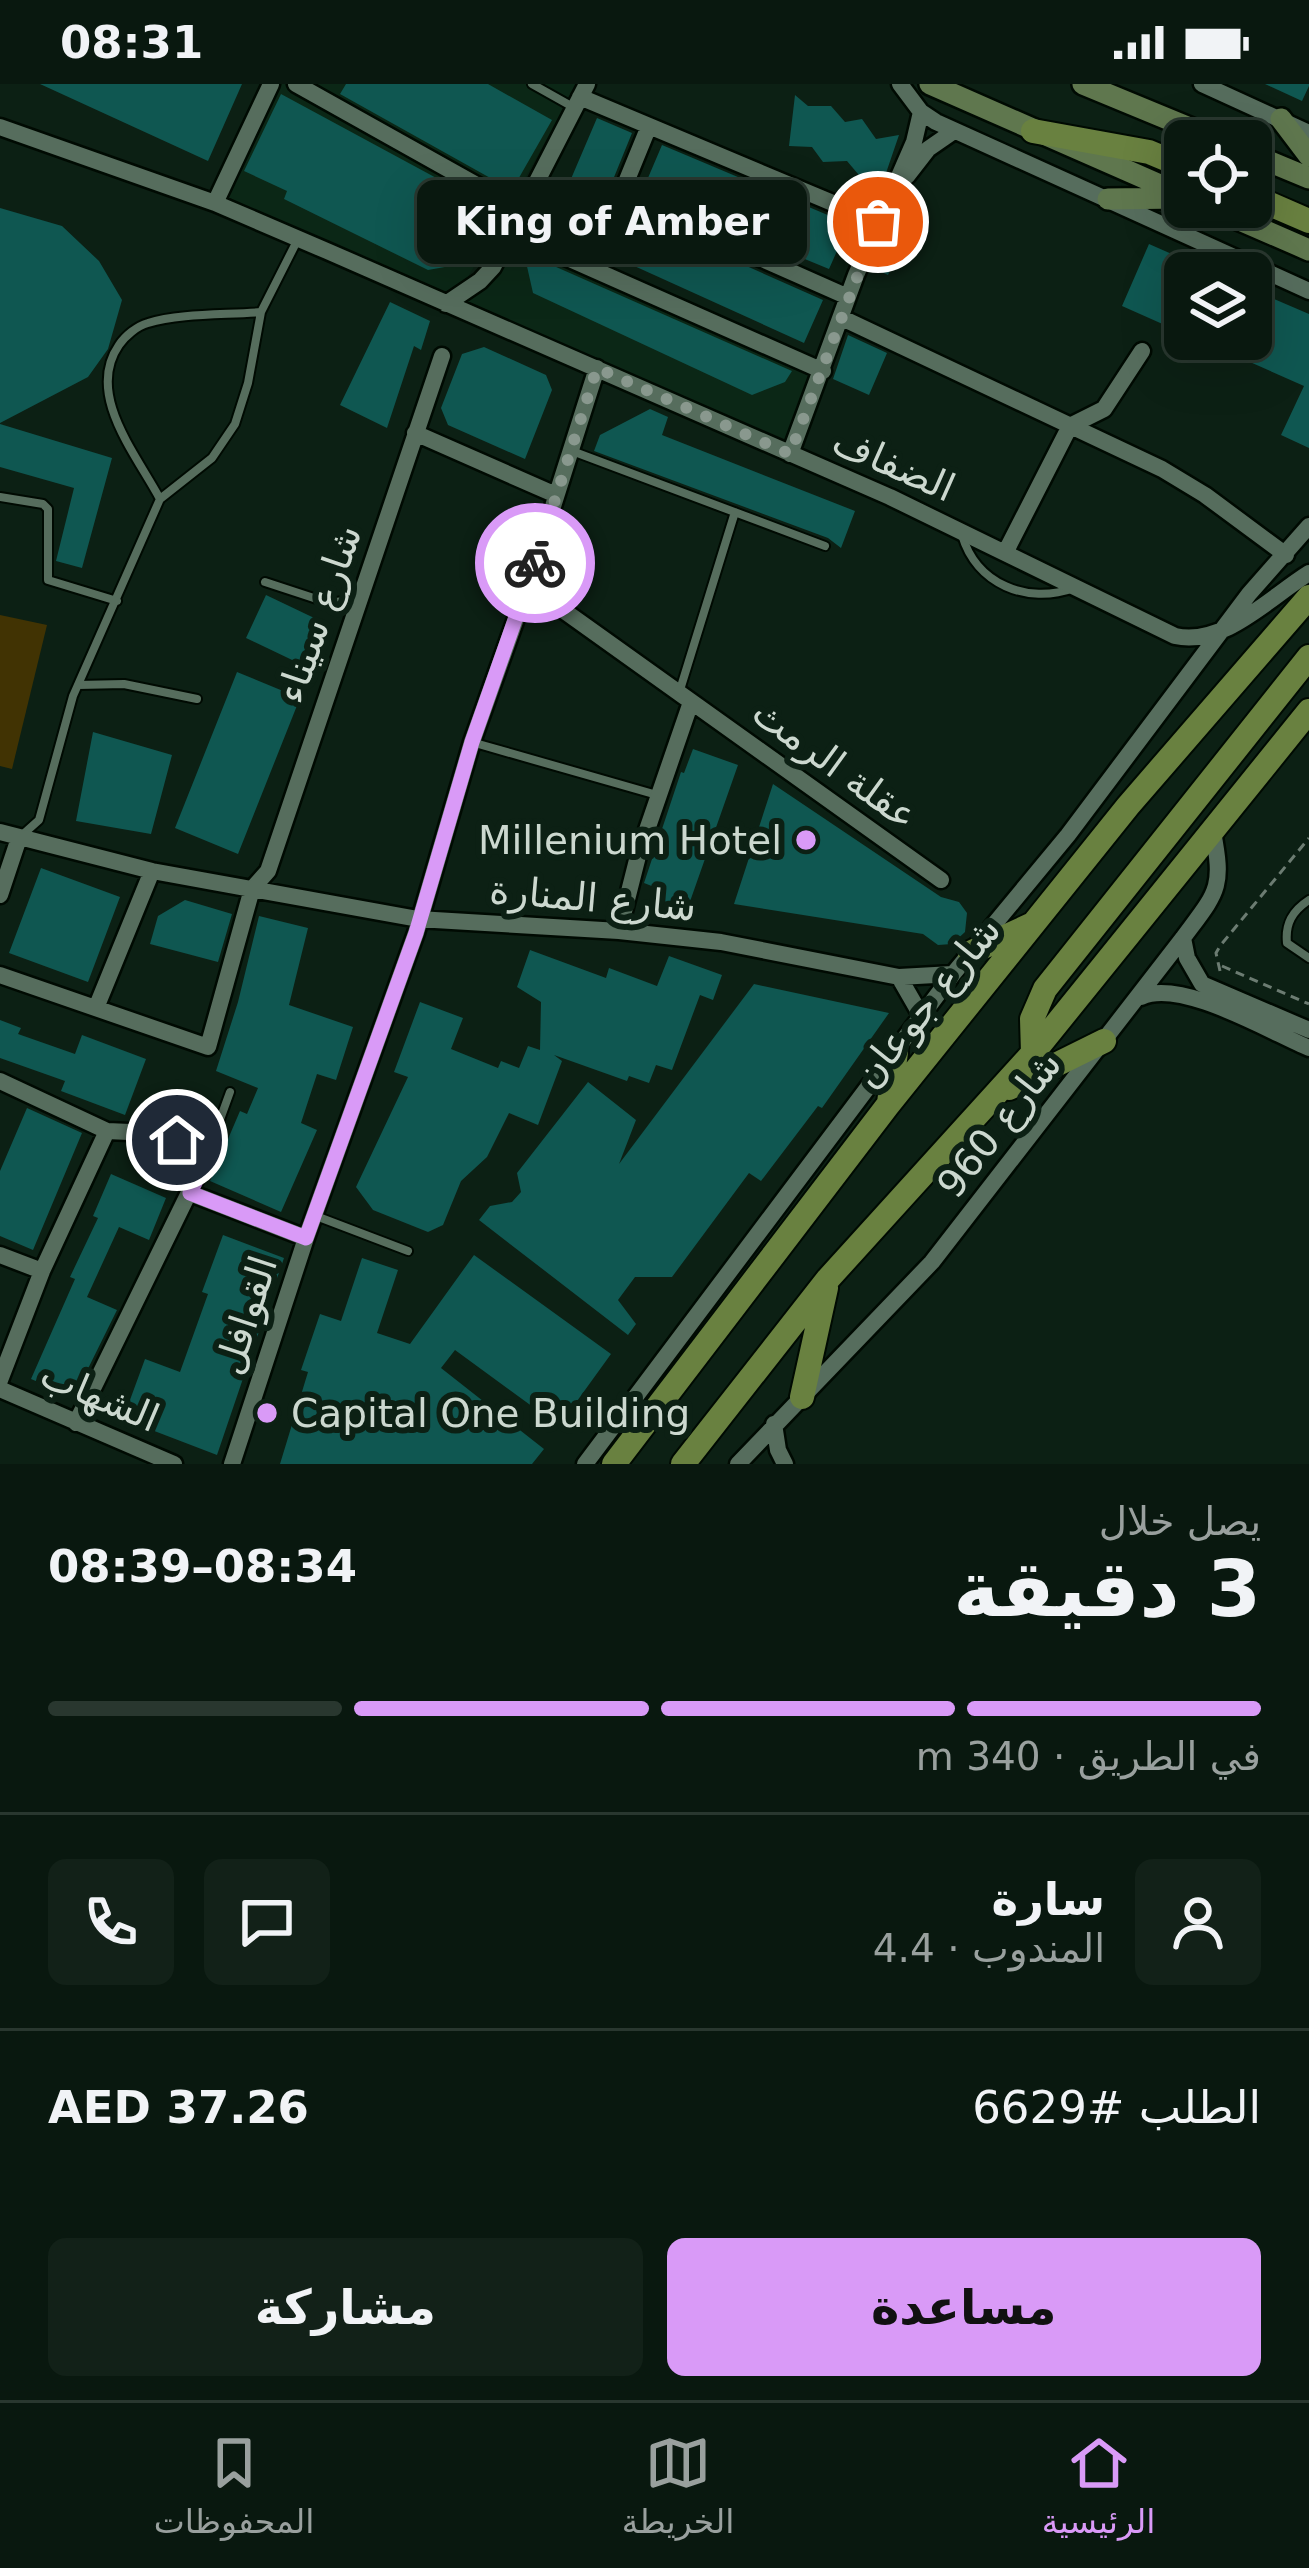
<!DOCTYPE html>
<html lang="ar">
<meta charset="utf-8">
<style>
:root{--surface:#09180f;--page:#122118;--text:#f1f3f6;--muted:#99a09e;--line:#29372f;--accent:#d99af7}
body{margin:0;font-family:"DejaVu Sans","Noto Sans Arabic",sans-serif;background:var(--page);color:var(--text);direction:rtl;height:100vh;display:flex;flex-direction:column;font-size:45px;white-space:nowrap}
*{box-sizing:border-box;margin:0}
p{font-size:39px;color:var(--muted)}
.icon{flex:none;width:66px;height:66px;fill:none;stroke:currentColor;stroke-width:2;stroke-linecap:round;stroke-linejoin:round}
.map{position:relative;height:1380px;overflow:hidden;direction:ltr}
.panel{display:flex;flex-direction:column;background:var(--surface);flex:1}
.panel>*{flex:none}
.fabs{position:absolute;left:1164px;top:36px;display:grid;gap:24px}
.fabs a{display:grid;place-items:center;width:108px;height:108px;border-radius:18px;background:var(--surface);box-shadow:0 12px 48px #0002,0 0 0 3px var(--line);font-size:60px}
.pin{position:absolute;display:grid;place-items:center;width:102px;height:102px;color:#fff;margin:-51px;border:6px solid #fff;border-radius:50%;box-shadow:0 3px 12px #0007}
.courier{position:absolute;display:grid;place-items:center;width:120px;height:120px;margin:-60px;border:9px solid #d99af7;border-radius:50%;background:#fff;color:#222;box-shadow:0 3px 15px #0007}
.bubble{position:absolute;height:84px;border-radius:18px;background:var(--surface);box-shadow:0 12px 48px #0002,0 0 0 3px var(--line);font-size:39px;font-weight:600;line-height:84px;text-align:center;direction:rtl}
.summary em{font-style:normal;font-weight:600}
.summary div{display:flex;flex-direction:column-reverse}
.summary{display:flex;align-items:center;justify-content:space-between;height:204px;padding:0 48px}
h1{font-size:78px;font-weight:600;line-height:90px}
.bar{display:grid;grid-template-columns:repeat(4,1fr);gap:18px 12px;align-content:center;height:144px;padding:0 48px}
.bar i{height:15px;border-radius:9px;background:var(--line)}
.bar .selected{background:var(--accent)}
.bar p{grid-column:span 4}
.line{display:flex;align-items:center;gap:30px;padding:0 48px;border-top:3px solid var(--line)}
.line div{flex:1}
.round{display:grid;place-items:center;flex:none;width:126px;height:126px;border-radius:18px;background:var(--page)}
.button{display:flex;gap:24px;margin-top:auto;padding:24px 48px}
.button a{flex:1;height:138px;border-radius:18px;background:var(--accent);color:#111;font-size:48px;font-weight:600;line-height:138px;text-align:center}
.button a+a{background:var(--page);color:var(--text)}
.status{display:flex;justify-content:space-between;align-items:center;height:84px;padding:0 60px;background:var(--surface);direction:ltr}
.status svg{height:33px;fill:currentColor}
.tabs{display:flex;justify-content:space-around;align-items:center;height:168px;border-top:3px solid var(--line);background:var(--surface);font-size:33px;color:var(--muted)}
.tabs a{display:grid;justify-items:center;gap:6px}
.tabs .selected{color:var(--accent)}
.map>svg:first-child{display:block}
.built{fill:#0b2716}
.green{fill:#413303}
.building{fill:#0f5751}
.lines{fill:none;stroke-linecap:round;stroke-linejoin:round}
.lane-casing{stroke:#000a02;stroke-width:12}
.street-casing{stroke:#000a02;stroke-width:21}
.secondary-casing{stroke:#000a02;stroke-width:26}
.primary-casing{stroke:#000a02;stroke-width:28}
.path{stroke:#6c7c72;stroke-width:3;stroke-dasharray:9 6;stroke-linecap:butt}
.lane{stroke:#566d5d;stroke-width:8}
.street{stroke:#566d5d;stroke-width:16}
.secondary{stroke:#5f774e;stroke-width:21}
.primary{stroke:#698140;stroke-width:24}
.done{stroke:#89988e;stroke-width:12;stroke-dasharray:0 21.6}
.route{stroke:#d99af7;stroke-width:15}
.poi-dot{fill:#d99af7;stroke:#0c2014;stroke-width:4.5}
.labels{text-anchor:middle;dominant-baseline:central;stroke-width:12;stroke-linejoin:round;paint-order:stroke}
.street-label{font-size:39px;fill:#ccd8cf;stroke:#0c2014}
.poi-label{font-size:39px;fill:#ccd8cf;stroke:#0c2014;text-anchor:end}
</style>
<div class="status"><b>08:31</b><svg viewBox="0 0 49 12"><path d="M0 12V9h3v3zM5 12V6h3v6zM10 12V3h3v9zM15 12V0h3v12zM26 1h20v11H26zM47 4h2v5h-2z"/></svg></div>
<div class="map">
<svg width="1309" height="1380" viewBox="0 0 1309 1380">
<rect width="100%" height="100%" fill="#0c2014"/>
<path class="built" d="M 268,0 L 287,0 L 507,126 L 454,217 L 216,113 Z
M 304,0 L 577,0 L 511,120 Z
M 506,146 L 813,292 L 787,356 L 463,220 Z"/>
<path class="green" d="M 0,531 L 47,541 L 12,685 L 0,682 Z"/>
<path class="building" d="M 40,0 L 242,0 L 208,77 Z
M 346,0 L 488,0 L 552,36 L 512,106 L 340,10 Z
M 1265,0 L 1309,0 L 1309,2 L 1302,17 Z
M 281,10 L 490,123 L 456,181 L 428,186 L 284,115 L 287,107 L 244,87 Z
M 795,11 L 808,22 L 831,22 L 845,38 L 862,35 L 876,55 L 899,51 L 885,92 L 864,97 L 847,77 L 823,78 L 812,63 L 789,62 Z
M 597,34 L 632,49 L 584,167 L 547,151 Z
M 662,61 L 849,140 L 829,185 L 642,108 Z
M 0,124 L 62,142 L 99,177 L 122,216 L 108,265 L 88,293 L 0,339 Z
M 627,129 L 823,216 L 804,259 L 610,171 Z
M 896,132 L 912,140 L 888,191 L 873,184 Z
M 1149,160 L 1215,189 L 1185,189 L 1185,250 L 1122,222 Z
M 529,171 L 792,287 L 785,298 L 752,311 L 533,209 L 526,178 Z
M 1251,205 L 1309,230 L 1309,364 L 1281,351 L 1304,302 L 1198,255 L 1251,255 Z
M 390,218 L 430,237 L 421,266 L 414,262 L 387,344 L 340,321 Z
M 848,251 L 887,269 L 869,311 L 833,295 Z
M 484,263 L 546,291 L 552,306 L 525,375 L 448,341 L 441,324 L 462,270 Z
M 650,325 L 668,333 L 662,351 L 855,427 L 841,464 L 828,454 L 594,367 L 600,351 Z
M 0,340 L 112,374 L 82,484 L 56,477 L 74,404 L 0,383 Z
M 266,511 L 331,542 L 311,585 L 246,554 Z
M 237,588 L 300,614 L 238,770 L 175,744 Z
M 93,648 L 172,671 L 151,750 L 76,737 Z
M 693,665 L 738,681 L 687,826 L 659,815 L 662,806 L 644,799 L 681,688 L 684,689 Z
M 773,700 L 941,813 L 959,818 L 967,829 L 965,848 L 952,860 L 938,861 L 923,850 L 734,820 Z
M 41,784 L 120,813 L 88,898 L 9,869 Z
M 185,816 L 232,830 L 218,878 L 150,860 L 158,832 Z
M 259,832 L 308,844 L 289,921 L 353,943 L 336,996 L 317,990 L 301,1039 L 317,1046 L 281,1128 L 210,1097 L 240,1027 L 247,1030 L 258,1004 L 216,987 L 238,918 Z
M 530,866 L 606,894 L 609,884 L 657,902 L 669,872 L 722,891 L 713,916 L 700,911 L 672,986 L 656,981 L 649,999 L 629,992 L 627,997 L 554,971 L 562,977 L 538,1041 L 509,1029 L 487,1073 L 461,1097 L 443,1141 L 428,1148 L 373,1126 L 356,1103 L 408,993 L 394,988 L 420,918 L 463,934 L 451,965 L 498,984 L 501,977 L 519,984 L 528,962 L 540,966 L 541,918 L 517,903 Z
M 754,900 L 889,929 L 822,1024 L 818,1022 L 761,1097 L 749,1089 L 672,1193 L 635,1193 L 618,1216 L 636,1240 L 628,1251 L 479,1136 L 490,1122 L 512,1118 L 521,1108 L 517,1089 L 588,998 L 636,1036 L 619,1080 Z
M 0,936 L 21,944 L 18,950 L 75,970 L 82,951 L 146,975 L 125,1031 L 61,1007 L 65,997 L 0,974 Z
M 27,1024 L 82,1049 L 33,1166 L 0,1152 L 0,1087 Z
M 111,1090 L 166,1114 L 149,1156 L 119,1143 L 87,1213 L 117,1226 L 74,1313 L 31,1295 L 75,1195 L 70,1193 L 98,1134 L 93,1132 Z
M 223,1151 L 284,1174 L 217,1371 L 123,1335 L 145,1275 L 180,1288 L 208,1210 L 202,1208 Z
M 474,1171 L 611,1270 L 559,1342 L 455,1266 L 441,1284 L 544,1365 L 532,1380 L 280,1380 L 308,1288 L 301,1286 L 320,1230 L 341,1237 L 362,1174 L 398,1186 L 377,1249 L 410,1260 Z"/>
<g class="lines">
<defs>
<path id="lane" d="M 532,0 L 573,23
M 572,367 L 825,462
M 0,413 L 43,420 L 48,425 L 48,496 L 117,517
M 160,415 C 136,370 85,310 119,261 C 125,252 137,242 148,239 C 179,229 228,231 261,228
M 962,451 C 976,500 1027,521 1074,504
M 265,498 L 329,519 L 357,515
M 78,601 L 124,600 L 197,615
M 679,609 L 735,428
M 475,659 L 657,711
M 20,753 L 39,736 L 73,612 L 160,415 L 212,374 L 235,340 L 248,299 L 261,228 L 298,155
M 1309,816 C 1292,827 1285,840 1287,859 L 1309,874
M 206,1074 L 230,1008
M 316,1132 L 408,1167"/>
<path id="street" d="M 296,0 L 523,127
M 900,0 L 921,28 L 936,38 L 1309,207
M 1202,0 L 1309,49
M 580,13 L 878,138
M 0,43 L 215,119 L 327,167 L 890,413 L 1175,552 C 1223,563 1269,514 1309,489
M 907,92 L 928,65 L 954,47
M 620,112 L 848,213
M 215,119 L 271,0
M 511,149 L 823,287
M 591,184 L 649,42
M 446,220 L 480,197 L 493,183 L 587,0
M 842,234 L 1162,385 L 1205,411 L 1286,471
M 415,349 L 556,411
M 790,370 L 856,191 L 914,58 L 921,28
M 1005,469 L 1070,342 L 1104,325 L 1142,267
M 528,501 L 941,796
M 0,748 L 152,787 L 418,835 L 619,847 L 721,858 L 899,893 L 953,890
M 0,811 L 19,754
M 619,847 L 638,772 L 691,618
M 1183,854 L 1187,874 L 1202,900 L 1309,946
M 0,891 L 208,963 L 252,805 L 268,787 L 442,272
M 899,893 L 922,933
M 1141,913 C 1180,894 1269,947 1309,964
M 96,924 L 152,787
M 0,997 L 107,1047 L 152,1049 L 177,1056 L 205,1076 L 76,1339
M 190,1109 L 306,1154
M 0,1171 L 42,1187
M 0,1296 L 42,1187 L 107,1047
M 0,1305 L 174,1380
M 774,1340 L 778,1366 L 785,1380
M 232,1380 L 306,1154 L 416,849 L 472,658 L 528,501 L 597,284
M 585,1380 L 953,890 L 1068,751 L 1249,510 L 1309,442
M 738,1380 L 932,1178 L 1183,854 C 1217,808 1224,805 1213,748"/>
<path id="secondary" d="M 930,0 L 1185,112
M 1083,0 L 1221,57
M 1281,35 L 1309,72
M 1251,70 L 1309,94
M 1108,115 L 1179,114
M 1210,123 L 1309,166"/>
<path id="primary" d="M 1033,47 L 1149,68 L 1185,83
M 1251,112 L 1309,137
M 970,869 L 1033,840
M 1033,969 L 1032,935 L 1045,905 L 1309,573
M 1009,1004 L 1104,957
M 889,1019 L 896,968
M 802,1313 L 826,1204
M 614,1380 L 888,1021 L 1128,722 L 1309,513
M 683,1380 L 828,1195 L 1033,969 L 1309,627"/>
</defs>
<use href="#lane" class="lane-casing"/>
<use href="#street" class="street-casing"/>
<use href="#secondary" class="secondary-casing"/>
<use href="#primary" class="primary-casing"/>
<path class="path" d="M 1222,882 L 1309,920
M 1220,887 L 1216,869 L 1220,862 L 1309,754"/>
<use href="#lane" class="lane"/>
<use href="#street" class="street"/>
<use href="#secondary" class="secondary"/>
<use href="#primary" class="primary"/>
</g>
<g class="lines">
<path class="done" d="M 535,479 L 597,284 L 790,370 L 878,138"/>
<path class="route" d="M 177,1056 L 206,1076 L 190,1109 L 306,1154 L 416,849 L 472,658 L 535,479"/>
</g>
<g class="poi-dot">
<circle cx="806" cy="756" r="12"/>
<circle cx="267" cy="1329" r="12"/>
</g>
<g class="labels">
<g class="street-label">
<text transform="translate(894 380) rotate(24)">الضفاف</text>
<text transform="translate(319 530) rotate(-71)">شارع سيناء</text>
<text transform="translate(835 680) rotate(36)">عقلة الرمث</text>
<text transform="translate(593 814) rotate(5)">شارع المنارة</text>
<text transform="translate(927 918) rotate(-51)">شارع جوعان</text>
<text transform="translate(999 1040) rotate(-52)">شارع 960</text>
<text transform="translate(246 1231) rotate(-72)">القوافل</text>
<text transform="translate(100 1312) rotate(23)">الشهاب</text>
</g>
<g class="poi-label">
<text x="782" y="756">Millenium Hotel</text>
<text x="291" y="1329" text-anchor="start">Capital One Building</text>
</g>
</g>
</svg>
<div class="fabs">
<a><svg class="icon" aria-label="locate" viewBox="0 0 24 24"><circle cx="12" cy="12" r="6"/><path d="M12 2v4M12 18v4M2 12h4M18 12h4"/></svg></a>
<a><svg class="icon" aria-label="layers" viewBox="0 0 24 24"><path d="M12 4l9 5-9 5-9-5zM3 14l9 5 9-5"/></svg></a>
</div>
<div class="pin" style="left:878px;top:138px;background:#ea580c"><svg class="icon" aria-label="bag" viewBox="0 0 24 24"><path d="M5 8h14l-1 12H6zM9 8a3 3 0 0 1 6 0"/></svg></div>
<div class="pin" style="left:177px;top:1056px;background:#1f2937"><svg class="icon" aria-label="home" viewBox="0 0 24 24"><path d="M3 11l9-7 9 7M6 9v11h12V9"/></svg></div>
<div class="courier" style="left:535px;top:479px"><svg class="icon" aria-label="bike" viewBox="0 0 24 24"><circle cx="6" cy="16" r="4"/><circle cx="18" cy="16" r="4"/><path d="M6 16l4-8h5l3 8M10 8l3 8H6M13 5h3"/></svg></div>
<div class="bubble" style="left:417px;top:96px;width:390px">King of Amber</div>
</div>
<section class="panel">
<div class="summary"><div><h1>3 دقيقة</h1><p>يصل خلال</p></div><em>08:34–08:39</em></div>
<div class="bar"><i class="selected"></i><i class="selected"></i><i class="selected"></i><i></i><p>في الطريق · 340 m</p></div>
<div class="line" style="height:216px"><a class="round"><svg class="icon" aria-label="person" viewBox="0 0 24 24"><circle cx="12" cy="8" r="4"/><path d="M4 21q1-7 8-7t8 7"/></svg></a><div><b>سارة</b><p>المندوب · 4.4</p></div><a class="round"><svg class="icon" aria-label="chat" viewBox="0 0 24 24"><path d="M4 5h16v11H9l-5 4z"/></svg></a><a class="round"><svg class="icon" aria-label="phone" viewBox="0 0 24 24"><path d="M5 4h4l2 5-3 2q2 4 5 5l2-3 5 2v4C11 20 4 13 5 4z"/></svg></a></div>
<div class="line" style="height:156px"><div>الطلب #6629</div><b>AED 37.26</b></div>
<div class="button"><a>مساعدة</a><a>مشاركة</a></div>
</section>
<nav class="tabs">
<a class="selected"><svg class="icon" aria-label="home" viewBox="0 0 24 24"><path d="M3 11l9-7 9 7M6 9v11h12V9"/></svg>الرئيسية</a>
<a><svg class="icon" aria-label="map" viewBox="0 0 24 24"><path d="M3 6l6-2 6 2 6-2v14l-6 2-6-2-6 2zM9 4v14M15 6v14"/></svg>الخريطة</a>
<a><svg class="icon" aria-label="saved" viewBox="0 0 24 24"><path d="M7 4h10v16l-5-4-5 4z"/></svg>المحفوظات</a>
</nav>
